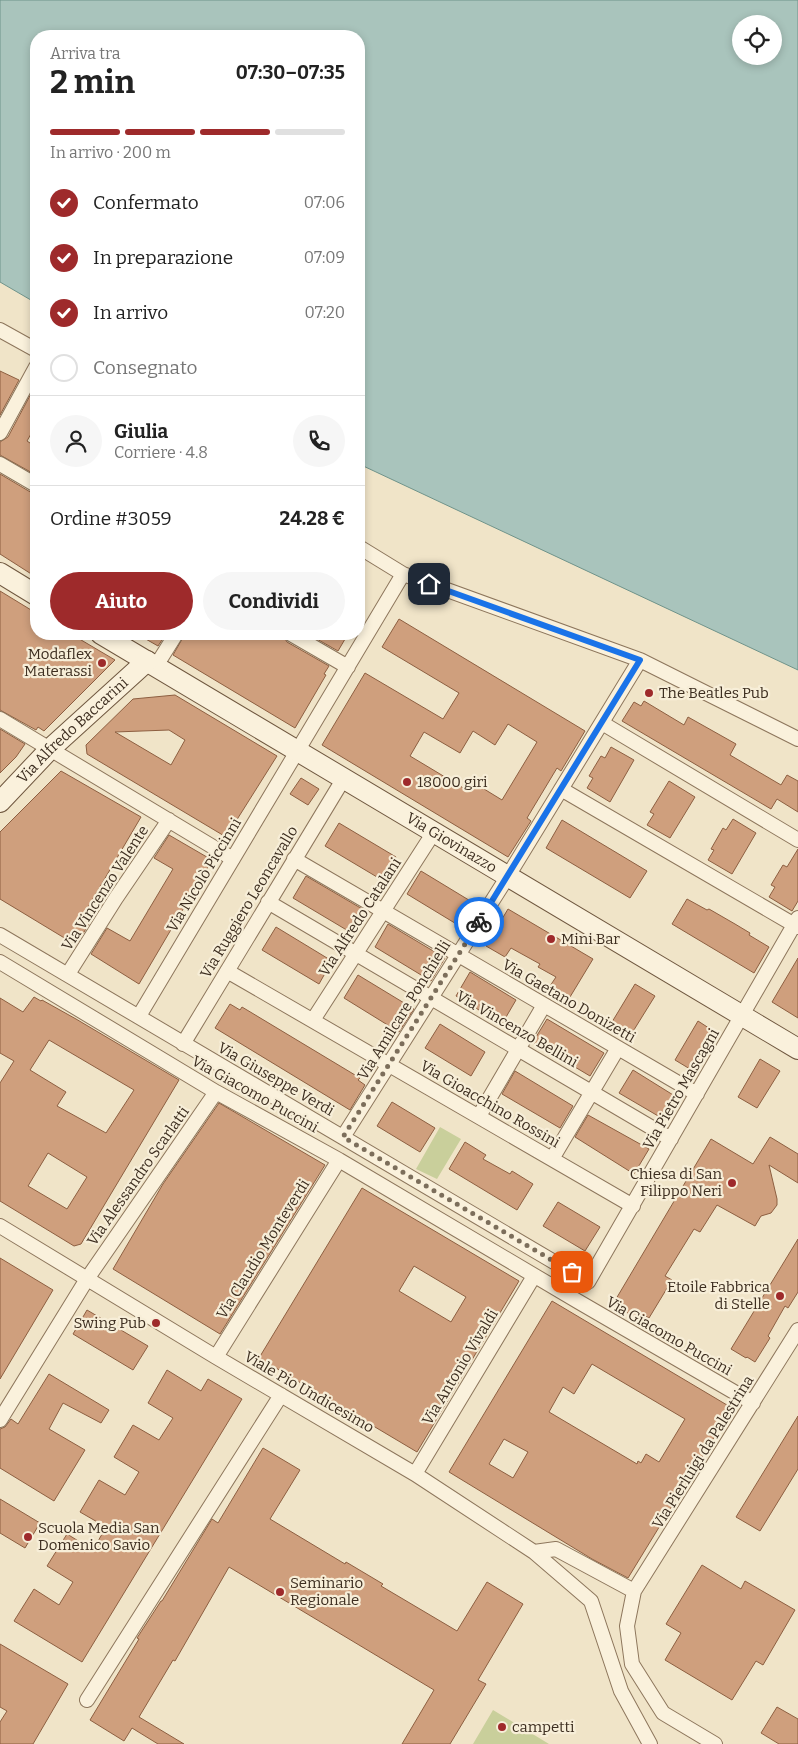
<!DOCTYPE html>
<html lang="it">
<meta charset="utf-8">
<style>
:root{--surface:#fff;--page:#f6f6f6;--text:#222;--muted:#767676;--line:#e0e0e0;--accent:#9e2a2b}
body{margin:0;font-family:Bitter,serif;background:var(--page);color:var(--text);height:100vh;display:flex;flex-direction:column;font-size:19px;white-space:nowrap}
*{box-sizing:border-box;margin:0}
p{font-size:16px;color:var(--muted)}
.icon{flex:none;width:28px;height:28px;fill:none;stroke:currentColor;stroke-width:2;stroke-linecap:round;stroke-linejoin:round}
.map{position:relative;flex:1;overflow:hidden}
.details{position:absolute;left:30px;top:30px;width:335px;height:610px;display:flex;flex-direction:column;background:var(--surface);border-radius:20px;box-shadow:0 2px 8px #0003}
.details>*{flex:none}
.fabs{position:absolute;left:732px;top:15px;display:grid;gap:10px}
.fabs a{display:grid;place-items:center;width:50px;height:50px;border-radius:50%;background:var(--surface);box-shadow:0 2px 8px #0003;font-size:25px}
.pin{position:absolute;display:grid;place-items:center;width:42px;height:42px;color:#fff;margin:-21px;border-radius:10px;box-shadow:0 2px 8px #0006}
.courier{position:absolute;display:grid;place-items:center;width:50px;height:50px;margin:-25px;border:4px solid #1a73e8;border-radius:50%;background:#fff;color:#222;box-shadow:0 1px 6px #0007}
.overview em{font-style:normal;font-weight:700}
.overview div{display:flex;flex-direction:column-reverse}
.overview{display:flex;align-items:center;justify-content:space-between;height:85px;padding:0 20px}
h1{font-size:32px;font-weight:700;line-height:38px}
.bar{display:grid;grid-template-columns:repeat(4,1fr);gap:8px 5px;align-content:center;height:60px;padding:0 20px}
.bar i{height:6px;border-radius:4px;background:var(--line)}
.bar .selected{background:var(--accent)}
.bar p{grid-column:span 4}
.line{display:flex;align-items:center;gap:12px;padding:0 20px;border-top:1px solid var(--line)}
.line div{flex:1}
.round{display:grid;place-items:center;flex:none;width:52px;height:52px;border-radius:26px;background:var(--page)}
ol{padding:0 20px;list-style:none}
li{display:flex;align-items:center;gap:15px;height:55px}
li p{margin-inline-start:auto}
li .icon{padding:5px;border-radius:50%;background:var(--accent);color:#fff;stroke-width:4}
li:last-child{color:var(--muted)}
li i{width:28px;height:28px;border:2px solid var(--line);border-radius:50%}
.button{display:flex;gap:10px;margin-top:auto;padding:10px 20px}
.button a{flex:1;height:58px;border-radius:30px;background:var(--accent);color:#fff;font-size:20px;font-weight:700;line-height:58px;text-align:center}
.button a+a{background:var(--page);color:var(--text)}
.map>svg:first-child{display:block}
.green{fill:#c9cf9b}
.water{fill:#a9c4bc;stroke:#6f938a;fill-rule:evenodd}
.building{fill:#cf9f7d;stroke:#8d5f41;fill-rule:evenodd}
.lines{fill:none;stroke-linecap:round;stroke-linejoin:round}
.street-casing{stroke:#8d765c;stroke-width:16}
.secondary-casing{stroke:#6f573f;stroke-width:22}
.street{stroke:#faf1dc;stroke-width:14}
.secondary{stroke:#faf1dc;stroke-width:20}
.done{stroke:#7c6e5b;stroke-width:5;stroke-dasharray:0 9}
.route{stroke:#1a73e8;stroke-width:6}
.poi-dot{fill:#9e2a2b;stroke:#f7eed8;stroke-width:2}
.labels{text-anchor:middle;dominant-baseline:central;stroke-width:4.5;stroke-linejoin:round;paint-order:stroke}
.poi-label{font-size:15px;fill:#3d2e20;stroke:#f7eed8;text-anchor:start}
.street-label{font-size:15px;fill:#3d2e20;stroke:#f7eed8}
</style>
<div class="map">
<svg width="798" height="1744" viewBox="0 0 798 1744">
<rect width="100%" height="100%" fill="#f0e4c8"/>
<path class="green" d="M 440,1127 L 461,1139 L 437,1179 L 416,1169 Z
M 493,1710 L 549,1744 L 473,1744 Z"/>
<path class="water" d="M 0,0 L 798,0 L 798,670 L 359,464 L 359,36 L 36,36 L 36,303 L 0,282 ZM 741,24 L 774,24 L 774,56 L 741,56 Z"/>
<path class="building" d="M 0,371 L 19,380 L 0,415 Z
M 34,388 L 36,389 L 36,425 L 27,441 L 36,447 L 36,475 L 0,455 L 0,442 L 8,437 Z
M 0,474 L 32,493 L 36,494 L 36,577 L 0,554 Z
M 0,591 L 36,613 L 36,634 L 71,634 L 115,660 L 44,731 L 38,727 L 36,730 L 0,710 Z
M 399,619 L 585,731 L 561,771 L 557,768 L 527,818 L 531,821 L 508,857 L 322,745 L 365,673 L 443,719 L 459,693 L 382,647 ZM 508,724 L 537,742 L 502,800 L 471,781 L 465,789 L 410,756 L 424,732 L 460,753 L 473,731 L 495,745 Z
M 137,634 L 166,634 L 158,646 Z
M 185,634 L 282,634 L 287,642 L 329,666 L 324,674 L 326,675 L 295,728 L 173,655 Z
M 308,634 L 348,634 L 338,651 Z
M 175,695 L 277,756 L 226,837 L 87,754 L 86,745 L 133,699 ZM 169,730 L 185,740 L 171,765 L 115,732 Z
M 644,701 L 684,725 L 688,717 L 736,744 L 730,755 L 781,785 L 787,775 L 798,781 L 798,812 L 777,799 L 771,809 L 622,721 L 634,702 L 641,706 Z
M 0,729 L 25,744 L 16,757 L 0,773 Z
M 611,747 L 634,760 L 610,802 L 587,788 L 593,778 L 589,776 L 601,756 L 605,758 Z
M 61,771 L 141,817 L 84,914 L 92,919 L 76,945 L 0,899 L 0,832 Z
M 301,778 L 319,789 L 308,805 L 290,794 Z
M 669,781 L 695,797 L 670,838 L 647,825 L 654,814 L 650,812 Z
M 733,819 L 756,833 L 732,874 L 708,860 L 714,850 L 711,849 L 723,828 L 726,830 Z
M 562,820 L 647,871 L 630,898 L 546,848 Z
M 339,823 L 396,857 L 382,880 L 325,846 Z
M 169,835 L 212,860 L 139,984 L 91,954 L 107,928 L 130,941 L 173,869 L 154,858 Z
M 798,849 L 798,901 L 792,911 L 769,897 L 775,887 L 771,885 L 783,865 L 787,867 Z
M 421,871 L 477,905 L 463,928 L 407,894 Z
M 306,876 L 364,910 L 350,932 L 293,898 Z
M 687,899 L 707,910 L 709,909 L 735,924 L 750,933 L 749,935 L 769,947 L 754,973 L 672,924 Z
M 508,909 L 593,959 L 570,997 L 550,986 L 556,977 L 538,967 L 540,964 L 511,948 L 505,957 L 486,946 Z
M 388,924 L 445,958 L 431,981 L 375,947 Z
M 276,927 L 332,961 L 319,984 L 262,950 Z
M 798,958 L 798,1018 L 772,1002 Z
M 470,972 L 516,1000 L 502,1024 L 456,996 Z
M 358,975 L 414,1009 L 399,1032 L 344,998 Z
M 635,984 L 655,996 L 632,1033 L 612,1022 Z
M 34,997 L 41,1001 L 42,1000 L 76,1019 L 179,1080 L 81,1244 L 74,1246 L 0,1201 L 0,1083 L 14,1061 L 0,1053 L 0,998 L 23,1012 ZM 49,1040 L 134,1090 L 106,1133 L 57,1106 L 66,1092 L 30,1070 ZM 48,1153 L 87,1177 L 67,1209 L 28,1186 Z
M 230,1004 L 240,1010 L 242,1007 L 360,1078 L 358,1080 L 365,1085 L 350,1110 L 215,1028 Z
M 547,1019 L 604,1053 L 590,1076 L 533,1042 Z
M 698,1021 L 718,1034 L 695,1072 L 675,1060 Z
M 440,1024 L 485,1052 L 471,1076 L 425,1048 Z
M 760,1059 L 780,1071 L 757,1108 L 738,1097 Z
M 633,1070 L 678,1098 L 665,1120 L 619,1093 Z
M 515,1071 L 573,1106 L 560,1128 L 502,1094 Z
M 392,1102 L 435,1128 L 420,1152 L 377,1126 Z
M 219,1103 L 325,1165 L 220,1334 L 113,1269 L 163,1184 Z
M 588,1115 L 649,1149 L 634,1174 L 575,1137 Z
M 770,1137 L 798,1154 L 798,1183 L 769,1165 L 777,1199 L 777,1205 L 771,1213 L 761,1216 L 755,1226 L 717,1205 L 700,1232 L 694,1229 L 665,1276 L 672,1280 L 649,1318 L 644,1315 L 641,1321 L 613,1304 L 711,1139 L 753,1164 Z
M 465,1142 L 486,1155 L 483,1159 L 510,1174 L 512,1171 L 533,1184 L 517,1210 L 449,1169 Z
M 362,1188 L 519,1281 L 417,1452 L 259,1358 ZM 414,1266 L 466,1297 L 451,1322 L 399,1291 Z
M 558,1202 L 600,1227 L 585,1251 L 543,1226 Z
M 798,1239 L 798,1292 L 788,1308 L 785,1306 L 768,1336 L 770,1338 L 755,1362 L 747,1357 L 746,1358 L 731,1349 Z
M 0,1258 L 53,1290 L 0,1379 Z
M 552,1301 L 732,1408 L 628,1578 L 592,1559 L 449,1472 ZM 592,1364 L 685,1419 L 659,1462 L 646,1454 L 641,1463 L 638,1461 L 637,1464 L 549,1412 L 563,1387 L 574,1394 ZM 504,1439 L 528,1452 L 513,1478 L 489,1464 Z
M 87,1310 L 148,1346 L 133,1370 L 73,1334 Z
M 167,1370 L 201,1391 L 208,1379 L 242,1399 L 82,1662 L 14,1621 L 34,1589 L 59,1605 L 73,1582 L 47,1566 L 67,1534 L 93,1550 L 106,1527 L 80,1512 L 99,1480 L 125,1495 L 139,1472 L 114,1457 L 133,1425 L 159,1440 L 173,1418 L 148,1403 Z
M 49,1374 L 109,1410 L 101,1423 L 63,1403 L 49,1429 L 85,1450 L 54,1501 L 0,1468 L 0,1429 L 5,1427 L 11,1419 L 18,1424 Z
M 798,1416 L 798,1469 L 760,1531 L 736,1517 Z
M 263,1448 L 300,1470 L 270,1519 L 345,1564 L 346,1562 L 383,1584 L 381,1586 L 457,1631 L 487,1582 L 523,1604 L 478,1680 L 486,1684 L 450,1744 L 402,1744 L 434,1690 L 229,1567 L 175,1661 L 173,1660 L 139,1717 L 184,1744 L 158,1744 L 132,1728 L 124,1741 L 90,1720 L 139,1639 L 137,1638 L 161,1601 L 162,1601 L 212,1519 L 218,1523 Z
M 0,1499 L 40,1523 L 25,1548 L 0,1533 Z
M 702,1565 L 741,1589 L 745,1581 L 795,1610 L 763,1665 L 756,1661 L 732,1700 L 665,1660 L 681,1633 L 666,1624 Z
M 0,1644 L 68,1684 L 33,1744 L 0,1744 L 0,1722 L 7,1711 L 0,1707 Z
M 777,1707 L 798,1719 L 798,1744 L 779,1744 L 761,1733 Z"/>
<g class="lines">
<defs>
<path id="street" d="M 0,330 L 36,350
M 0,433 L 36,367
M 0,464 L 36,485
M 359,547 L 403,574 L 640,660 L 798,739
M 291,634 L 348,667
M 156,666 L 176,634
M 0,719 L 233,859
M 602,723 L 798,840
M 561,789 L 798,927
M 294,859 L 697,1094
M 268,902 L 671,1139
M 0,935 L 588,1282 L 798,918
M 0,962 L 216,1092 L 339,1160 L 579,1302 L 753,1403
M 227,971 L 633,1206
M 68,974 L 116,898 L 169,820
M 139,1016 L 403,574
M 313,1020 L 434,832
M 183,1044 L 344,778
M 479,1116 L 544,1005
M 343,1137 L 508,876 L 640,660
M 552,1159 L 618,1048
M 0,1226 L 216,1357 L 415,1474 L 534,1552 L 591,1601 L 621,1691 L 650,1744
M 216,1357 L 339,1160
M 0,1420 L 87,1279 L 216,1092
M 415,1474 L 534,1276
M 534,1552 L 556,1549 L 634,1591
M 87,1700 L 281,1395
M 715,1744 L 663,1713 L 632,1664 L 627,1626 L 634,1591 L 798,1330"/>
<g id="secondary">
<path d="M 0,573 L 36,595"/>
<path id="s1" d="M 101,634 L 798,1049"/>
<path id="s2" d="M 0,802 L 50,749 L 147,661"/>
</g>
</defs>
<use href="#street" class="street-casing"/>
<use href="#secondary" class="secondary-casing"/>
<use href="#street" class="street"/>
<use href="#secondary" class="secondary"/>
</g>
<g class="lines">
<path class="done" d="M 479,922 L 343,1137 L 572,1272"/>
<path class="route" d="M 429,584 L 640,660 L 479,922"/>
</g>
<g class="poi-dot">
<circle cx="102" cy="663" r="5"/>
<circle cx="649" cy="693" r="5"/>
<circle cx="407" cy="782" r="5"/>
<circle cx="551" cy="939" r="5"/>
<circle cx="732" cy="1183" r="5"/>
<circle cx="780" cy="1296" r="5"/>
<circle cx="156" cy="1323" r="5"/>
<circle cx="28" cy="1537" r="5"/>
<circle cx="280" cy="1592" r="5"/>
<circle cx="502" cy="1727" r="5"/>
</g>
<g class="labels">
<g class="poi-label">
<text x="92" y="654" text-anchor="end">Modaflex<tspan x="92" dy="17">Materassi</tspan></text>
<text x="659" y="693">The Beatles Pub</text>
<text x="417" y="782">18000 giri</text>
<text x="561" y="939">Mini Bar</text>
<text x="722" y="1174" text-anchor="end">Chiesa di San<tspan x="722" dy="17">Filippo Neri</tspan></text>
<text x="770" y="1287" text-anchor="end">Etoile Fabbrica<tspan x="770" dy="17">di Stelle</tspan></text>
<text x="146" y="1323" text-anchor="end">Swing Pub</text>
<text x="38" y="1528">Scuola Media San<tspan x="38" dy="17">Domenico Savio</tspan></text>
<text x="290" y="1583">Seminario<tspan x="290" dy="17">Regionale</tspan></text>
<text x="512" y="1727">campetti</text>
</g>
<g class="street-label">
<text stroke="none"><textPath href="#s2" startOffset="102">Via Alfredo Baccarini</textPath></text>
<text stroke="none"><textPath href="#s1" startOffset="408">Via Giovinazzo</textPath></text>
<text transform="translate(204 875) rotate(-59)">Via Nicolò Piccinni</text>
<text transform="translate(105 888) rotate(-57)">Via Vincenzo Valente</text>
<text transform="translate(249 902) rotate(-59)">Via Ruggiero Leoncavallo</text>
<text transform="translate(360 917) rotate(-57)">Via Alfredo Catalani</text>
<text transform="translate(569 1001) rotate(30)">Via Gaetano Donizetti</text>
<text transform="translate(404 1010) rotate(-58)">Via Amilcare Ponchielli</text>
<text transform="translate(517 1029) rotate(30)">Via Vincenzo Bellini</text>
<text transform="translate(276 1079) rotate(30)">Via Giuseppe Verdi</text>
<text transform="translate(681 1089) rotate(-60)">Via Pietro Mascagni</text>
<text transform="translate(255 1094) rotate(29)">Via Giacomo Puccini</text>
<text transform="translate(490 1104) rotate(30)">Via Gioacchino Rossini</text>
<text transform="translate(138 1176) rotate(-55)">Via Alessandro Scarlatti</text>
<text transform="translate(263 1249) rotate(-58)">Via Claudio Monteverdi</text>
<text transform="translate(669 1336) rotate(30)">Via Giacomo Puccini</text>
<text transform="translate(460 1367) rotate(-59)">Via Antonio Vivaldi</text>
<text transform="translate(309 1392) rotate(30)">Viale Pio Undicesimo</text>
<text transform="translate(703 1452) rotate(-58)">Via Pierluigi da Palestrina</text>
</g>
</g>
</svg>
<div class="fabs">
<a><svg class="icon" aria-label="locate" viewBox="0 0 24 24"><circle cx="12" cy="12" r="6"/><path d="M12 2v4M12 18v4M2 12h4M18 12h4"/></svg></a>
</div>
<div class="pin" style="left:572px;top:1272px;background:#ea580c"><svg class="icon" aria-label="bag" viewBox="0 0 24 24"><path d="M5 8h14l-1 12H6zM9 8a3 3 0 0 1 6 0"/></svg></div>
<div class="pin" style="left:429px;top:584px;background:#1f2937"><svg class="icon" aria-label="home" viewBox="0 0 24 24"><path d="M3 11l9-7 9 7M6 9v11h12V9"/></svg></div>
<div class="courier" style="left:479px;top:922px"><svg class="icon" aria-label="bike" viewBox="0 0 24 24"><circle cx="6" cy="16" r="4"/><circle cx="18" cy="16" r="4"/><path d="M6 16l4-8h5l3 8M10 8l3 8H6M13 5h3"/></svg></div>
<section class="details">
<div class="overview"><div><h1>2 min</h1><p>Arriva tra</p></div><em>07:30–07:35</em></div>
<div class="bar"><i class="selected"></i><i class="selected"></i><i class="selected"></i><i></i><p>In arrivo · 200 m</p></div>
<ol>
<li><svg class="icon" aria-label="check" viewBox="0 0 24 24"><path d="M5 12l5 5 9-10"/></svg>Confermato<p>07:06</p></li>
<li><svg class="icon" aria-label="check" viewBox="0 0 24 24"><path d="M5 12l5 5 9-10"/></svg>In preparazione<p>07:09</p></li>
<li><svg class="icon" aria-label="check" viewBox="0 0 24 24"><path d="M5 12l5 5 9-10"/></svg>In arrivo<p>07:20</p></li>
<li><i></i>Consegnato</li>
</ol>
<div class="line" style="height:90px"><a class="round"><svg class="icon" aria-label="person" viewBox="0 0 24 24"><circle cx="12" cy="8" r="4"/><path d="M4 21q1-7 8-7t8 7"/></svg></a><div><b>Giulia</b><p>Corriere · 4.8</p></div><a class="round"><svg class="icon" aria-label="phone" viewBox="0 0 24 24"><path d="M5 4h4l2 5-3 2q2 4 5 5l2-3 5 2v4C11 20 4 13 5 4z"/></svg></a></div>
<div class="line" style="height:65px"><div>Ordine #3059</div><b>24.28 €</b></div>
<div class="button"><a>Aiuto</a><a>Condividi</a></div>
</section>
</div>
